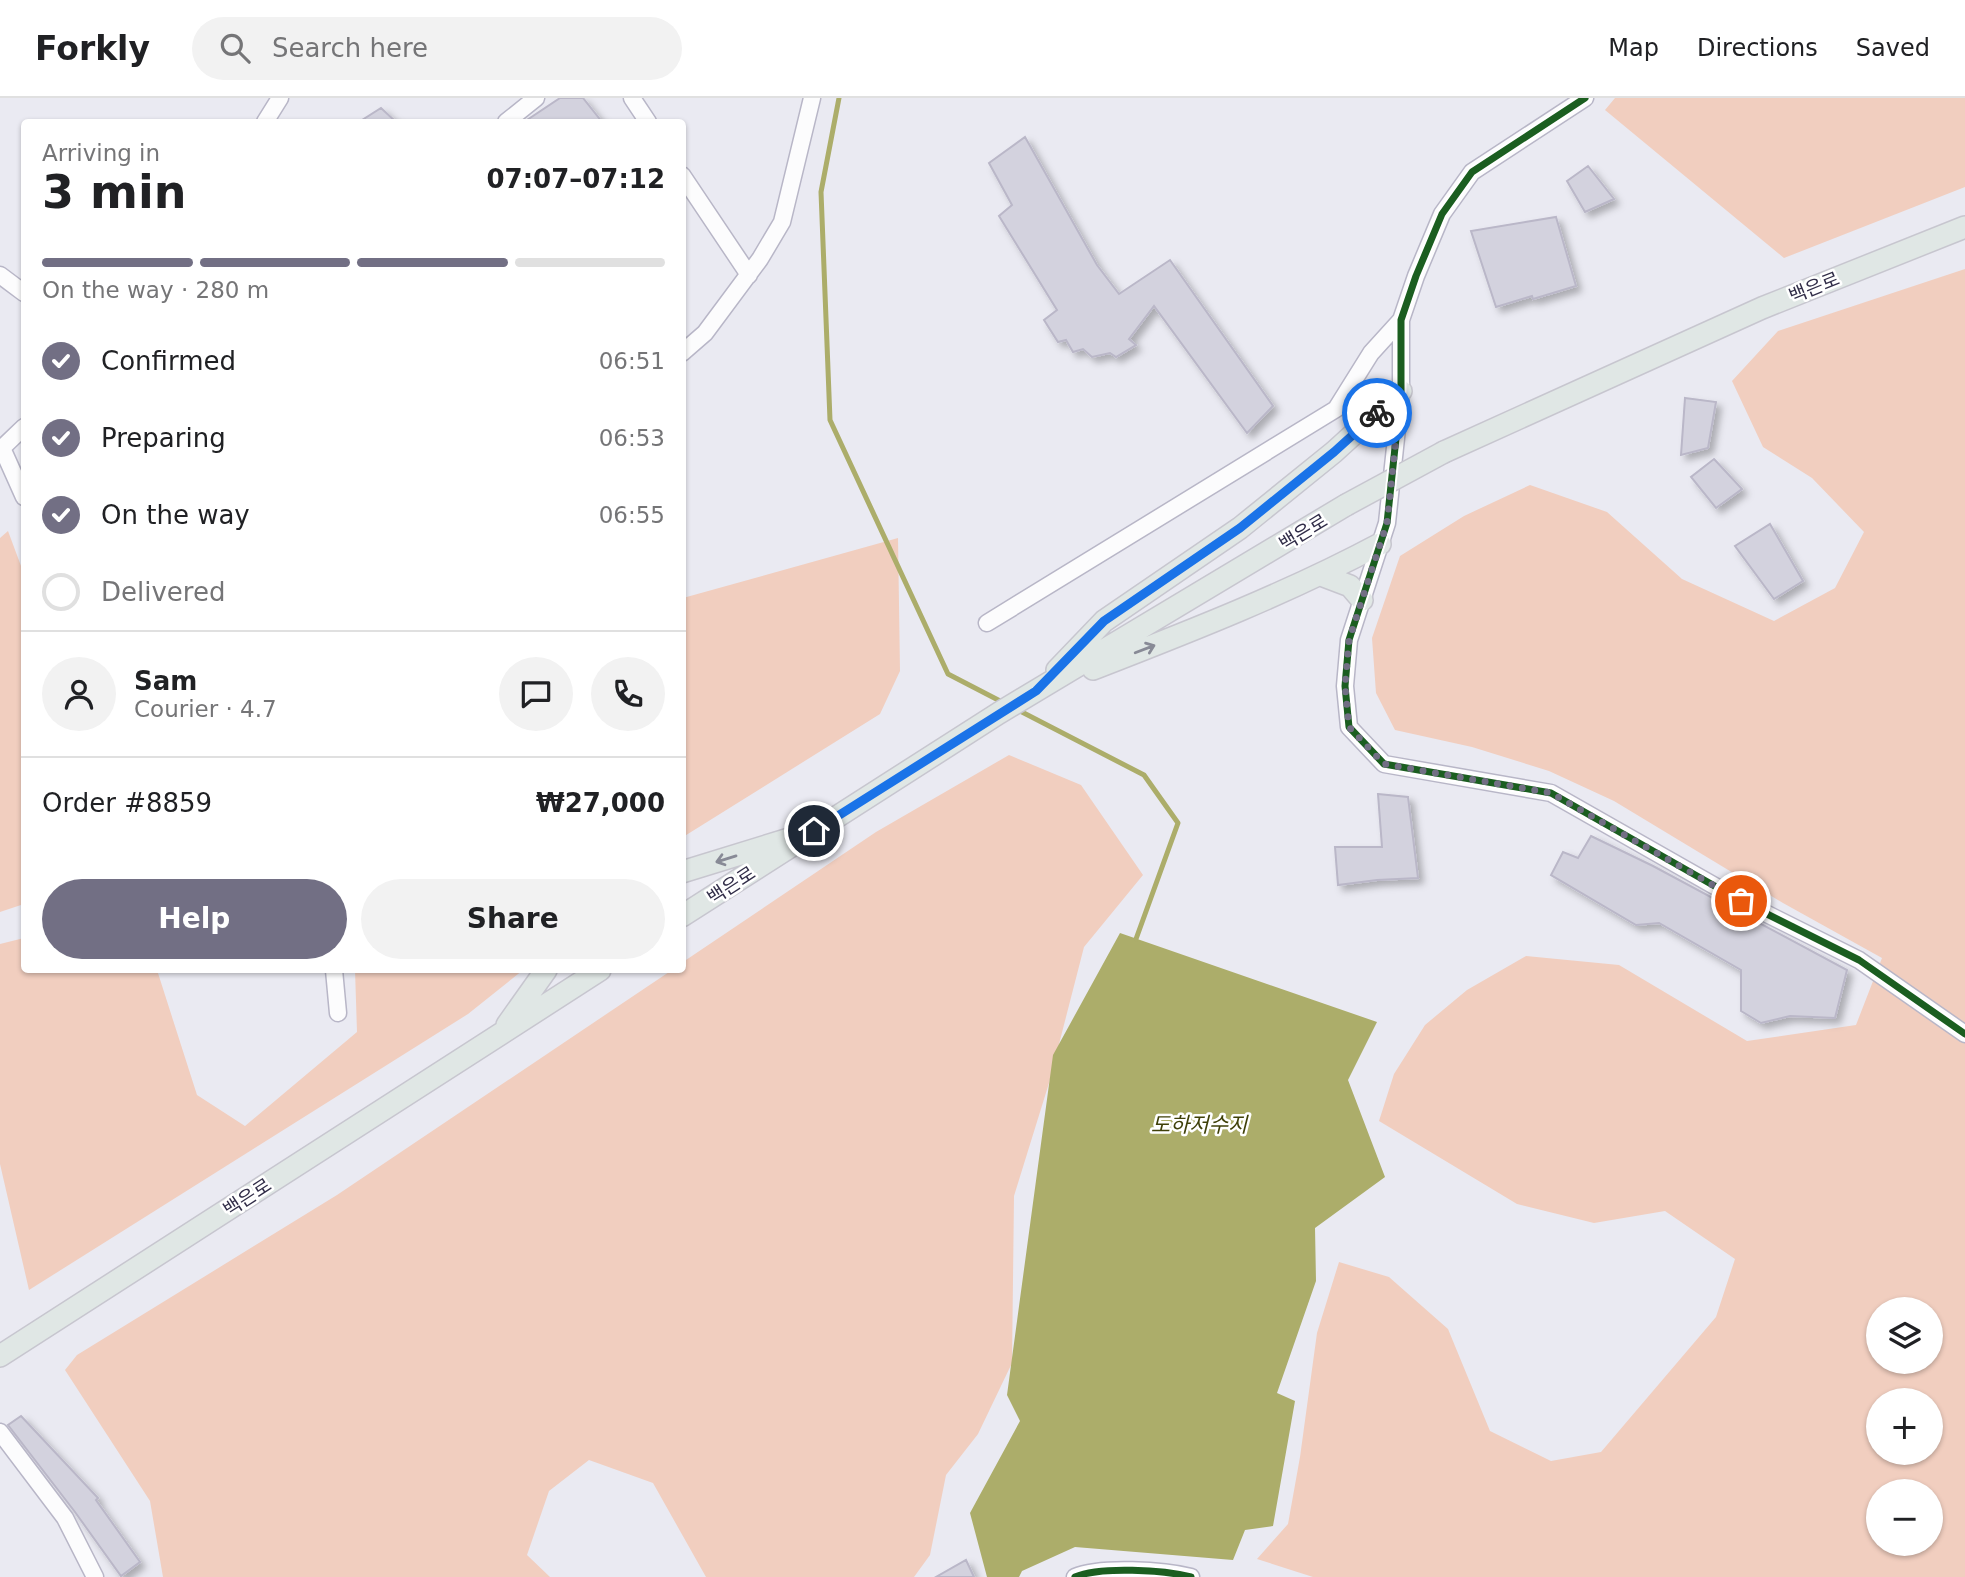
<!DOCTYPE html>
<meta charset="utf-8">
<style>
:root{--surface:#fff;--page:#f2f2f2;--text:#202124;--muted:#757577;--line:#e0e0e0;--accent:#726f84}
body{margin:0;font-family:"DejaVu Sans","Noto Sans KR",sans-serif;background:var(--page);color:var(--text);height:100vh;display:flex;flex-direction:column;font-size:26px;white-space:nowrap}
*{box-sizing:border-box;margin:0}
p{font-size:23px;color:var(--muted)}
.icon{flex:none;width:38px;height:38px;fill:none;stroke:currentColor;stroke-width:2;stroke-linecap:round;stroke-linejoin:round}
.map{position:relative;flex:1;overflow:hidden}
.details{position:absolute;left:21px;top:21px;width:665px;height:854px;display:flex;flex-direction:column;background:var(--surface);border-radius:7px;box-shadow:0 2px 5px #0004}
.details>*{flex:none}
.buttons{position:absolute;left:1866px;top:1199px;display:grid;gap:14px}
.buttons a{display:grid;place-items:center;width:77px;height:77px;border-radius:50%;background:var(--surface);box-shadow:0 2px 5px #0004;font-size:35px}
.pin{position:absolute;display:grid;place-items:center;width:60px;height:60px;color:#fff;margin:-30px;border:4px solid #fff;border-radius:50%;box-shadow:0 2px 7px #0007}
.courier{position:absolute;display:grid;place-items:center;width:70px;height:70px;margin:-35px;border:5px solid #1a73e8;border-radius:50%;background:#fff;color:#222;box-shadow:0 2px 9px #0007}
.headline em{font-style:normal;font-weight:600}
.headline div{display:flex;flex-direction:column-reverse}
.headline{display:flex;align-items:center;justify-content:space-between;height:119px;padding:0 21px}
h1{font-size:46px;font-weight:600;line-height:52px}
.bar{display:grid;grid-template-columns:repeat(4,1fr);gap:10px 7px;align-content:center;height:84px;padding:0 21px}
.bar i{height:9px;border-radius:5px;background:var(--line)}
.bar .on{background:var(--accent)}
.bar p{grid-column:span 4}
.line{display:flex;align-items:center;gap:18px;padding:0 21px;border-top:2px solid var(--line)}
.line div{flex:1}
.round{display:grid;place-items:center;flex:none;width:74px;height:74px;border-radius:37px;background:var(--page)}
ol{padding:0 21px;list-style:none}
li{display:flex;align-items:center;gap:21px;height:77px}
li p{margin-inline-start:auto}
li .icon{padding:7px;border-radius:50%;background:var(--accent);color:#fff;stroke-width:4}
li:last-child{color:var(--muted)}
li i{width:38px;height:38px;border:4px solid var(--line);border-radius:50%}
.cta{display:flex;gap:14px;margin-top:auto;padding:14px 21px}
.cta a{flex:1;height:80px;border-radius:42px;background:var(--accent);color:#fff;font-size:28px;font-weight:600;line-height:80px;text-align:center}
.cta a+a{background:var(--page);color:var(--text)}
header{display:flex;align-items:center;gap:42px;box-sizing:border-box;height:98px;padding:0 35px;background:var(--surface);border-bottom:2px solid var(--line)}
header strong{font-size:33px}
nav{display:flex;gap:38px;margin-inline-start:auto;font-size:24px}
.search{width:490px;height:63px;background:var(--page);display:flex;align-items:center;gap:18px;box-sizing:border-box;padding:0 24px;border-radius:38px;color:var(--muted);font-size:26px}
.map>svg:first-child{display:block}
.green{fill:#f1cebf;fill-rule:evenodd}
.water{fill:#acad6a}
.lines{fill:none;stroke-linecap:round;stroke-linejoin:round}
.stream{stroke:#acad6a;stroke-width:5}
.building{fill:#d3d2de;stroke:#bab7c8;stroke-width:2;filter:url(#shadow)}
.minor-casing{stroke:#b8b6c7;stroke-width:19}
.major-casing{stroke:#c7c6cf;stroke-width:24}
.minor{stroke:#fcfcfd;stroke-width:16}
.major{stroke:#e0e7e5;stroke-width:21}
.major-bridge-casing{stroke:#c7c6cf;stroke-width:24;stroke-linecap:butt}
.major-bridge{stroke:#e0e7e5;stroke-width:21}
.cycleway-casing{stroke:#fff;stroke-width:11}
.cycleway{stroke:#1b5e20;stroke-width:7}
.oneway{stroke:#888a96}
.done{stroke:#726f84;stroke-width:7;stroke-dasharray:0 12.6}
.route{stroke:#1a73e8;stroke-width:9}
.labels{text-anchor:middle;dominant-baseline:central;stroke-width:5;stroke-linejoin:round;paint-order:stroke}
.street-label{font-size:19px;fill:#312d48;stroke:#fff}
.water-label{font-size:21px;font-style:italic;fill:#3f4009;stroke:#fff}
</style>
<header>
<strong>Forkly</strong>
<div class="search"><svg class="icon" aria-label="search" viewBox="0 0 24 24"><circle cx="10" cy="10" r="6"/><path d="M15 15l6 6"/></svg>Search here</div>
<nav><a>Map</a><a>Directions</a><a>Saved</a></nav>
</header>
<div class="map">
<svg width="1965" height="1479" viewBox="0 0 1965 1479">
<defs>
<filter id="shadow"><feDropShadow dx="5" dy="5" stdDeviation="3.5" flood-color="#0004"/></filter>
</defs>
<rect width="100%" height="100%" fill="#eaeaf2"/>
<path class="green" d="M 1615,0 L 1965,0 L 1965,89 L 1784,160 L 1605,12 Z
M 1965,171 L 1965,1479 L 1313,1479 L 1257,1461 L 1288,1426 L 1300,1359 L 1317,1235 L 1339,1164 L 1389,1179 L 1448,1231 L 1490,1333 L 1551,1363 L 1601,1354 L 1716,1219 L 1735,1161 L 1665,1113 L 1594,1125 L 1517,1106 L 1379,1023 L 1394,976 L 1425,927 L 1467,892 L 1526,858 L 1619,867 L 1747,943 L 1856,927 L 1882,860 L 1783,805 L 1614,703 L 1549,673 L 1472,649 L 1395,632 L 1376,595 L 1372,540 L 1400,458 L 1464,418 L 1530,387 L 1607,414 L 1682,481 L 1774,523 L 1835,490 L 1864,434 L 1812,380 L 1763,349 L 1732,283 L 1778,233 ZM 1878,1211 L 1930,1211 L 1930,1264 L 1878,1264 ZM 1878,1302 L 1930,1302 L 1930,1354 L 1878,1354 ZM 1878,1393 L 1930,1393 L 1930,1446 L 1878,1446 Z
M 8,433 L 24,476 L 24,806 L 0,814 L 0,440 Z
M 898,440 L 900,573 L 880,616 L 683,739 L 683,500 Z
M 1009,657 L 1081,687 L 1143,777 L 1084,849 L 1049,985 L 1014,1098 L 1012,1265 L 978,1336 L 946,1377 L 930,1457 L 914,1479 L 706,1479 L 653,1385 L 589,1362 L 549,1393 L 527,1457 L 550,1479 L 163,1479 L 150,1403 L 65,1272 L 77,1257 L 337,1097 L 672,872 L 682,872 L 683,864 L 876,734 Z
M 24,840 L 24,872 L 157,872 L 197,997 L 245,1028 L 357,934 L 355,872 L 523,872 L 468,916 L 29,1192 L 0,1066 L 0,846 Z"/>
<path class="water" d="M 1120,835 L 1377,924 L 1348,982 L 1385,1079 L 1315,1130 L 1316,1183 L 1277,1295 L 1295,1303 L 1273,1428 L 1245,1432 L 1233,1462 L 1075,1449 L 1022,1473 L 1019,1479 L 987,1479 L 970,1415 L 1020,1323 L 1007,1297 L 1053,957 Z"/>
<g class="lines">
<path class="stream" d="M 839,0 L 821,94 L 830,322 L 948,576 L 1004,605
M 1016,611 L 1144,677 L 1178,725 L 1136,841"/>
</g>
<path class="building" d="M 560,0 L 583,0 L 602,24 L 524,24 Z
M 381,10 L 396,24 L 359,24 Z
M 1025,39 L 1097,167 L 1119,196 L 1170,162 L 1273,308 L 1247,335 L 1154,208 L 1129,241 L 1136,247 L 1116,259 L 1110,255 L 1092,259 L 1083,251 L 1073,254 L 1066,242 L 1058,244 L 1044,222 L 1057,212 L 999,118 L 1012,107 L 989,65 Z
M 1588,68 L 1614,101 L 1585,114 L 1567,83 Z
M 1556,119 L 1576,188 L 1533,201 L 1532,198 L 1496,209 L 1471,133 Z
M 1685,300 L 1716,304 L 1708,350 L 1681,357 Z
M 1714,361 L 1742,391 L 1716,410 L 1691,379 Z
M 1770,426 L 1803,483 L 1774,501 L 1735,448 Z
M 1378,696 L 1408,699 L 1418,780 L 1377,782 L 1338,787 L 1335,749 L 1382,749 Z
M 1591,738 L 1653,768 L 1847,872 L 1835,920 L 1790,918 L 1761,925 L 1741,913 L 1741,872 L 1659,825 L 1636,827 L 1551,777 L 1563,754 L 1578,760 Z
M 21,1318 L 98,1400 L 96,1402 L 140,1464 L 121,1478 L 75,1414 L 8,1327 Z
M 966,1462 L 974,1479 L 936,1479 Z"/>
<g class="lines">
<defs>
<path id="minor" d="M 632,0 L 648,24
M 1585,0 L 1472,74 L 1442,116 L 1416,178 L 1401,222 L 1401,293 L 1387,425 L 1349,542 L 1345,588 L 1349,629 L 1384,666 L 1551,695 L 1741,803 L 1859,862 L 1965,936
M 265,24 L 280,0
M 506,24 L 536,0
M 682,77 L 749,177
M 0,177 L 24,195
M 682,255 L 705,235 L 760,161 L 782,124 L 812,0
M 2,350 L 24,399
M 0,352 L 24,329
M 987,525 L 1336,311 L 1371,255 L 1401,222
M 334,872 L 338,915
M 0,1334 L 65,1420 L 95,1479
M 1075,1479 C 1100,1468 1164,1472 1191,1479"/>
<path id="major" d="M 1444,354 L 1762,210 L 1965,129
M 1321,477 L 1350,488 L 1362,502
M 1093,571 C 1191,533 1288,495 1380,446
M 1057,572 L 1104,523 L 1240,430 L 1334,354 L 1401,293
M 682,774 L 789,741
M 682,818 L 999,615 L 1346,407
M 507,927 L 546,872
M 0,1258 L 600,872"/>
</defs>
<use href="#minor" class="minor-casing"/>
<use href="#major" class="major-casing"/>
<use href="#minor" class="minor"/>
<use href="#major" class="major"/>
<defs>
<path id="major-bridge" d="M 1346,407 L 1444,354"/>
</defs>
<use href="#major-bridge" class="major-bridge-casing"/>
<use href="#major-bridge" class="major-bridge"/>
<defs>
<path id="cycleway" d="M 1585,0 L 1472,74 L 1442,116 L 1416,178 L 1401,222 L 1401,293 L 1387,425 L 1349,542 L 1345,588 L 1349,629 L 1384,666 L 1551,695 L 1741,803 L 1859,862 L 1965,936
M 1075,1479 C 1100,1468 1164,1472 1191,1479"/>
</defs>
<use href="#cycleway" class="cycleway-casing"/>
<use href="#cycleway" class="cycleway"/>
</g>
<defs><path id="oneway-shaft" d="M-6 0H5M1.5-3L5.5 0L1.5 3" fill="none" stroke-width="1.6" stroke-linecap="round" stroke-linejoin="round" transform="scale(1.75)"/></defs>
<g class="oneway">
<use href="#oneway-shaft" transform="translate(1145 551) rotate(-21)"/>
<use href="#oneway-shaft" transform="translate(726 761) rotate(163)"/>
</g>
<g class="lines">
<path class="done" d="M 1377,315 L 1401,293 L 1387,425 L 1349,542 L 1345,588 L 1349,629 L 1384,666 L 1551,695 L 1741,803"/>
<path class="route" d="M 814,733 L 1036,593 L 1104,523 L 1240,430 L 1334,354 L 1377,315"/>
</g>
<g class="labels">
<g class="street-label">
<text transform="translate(1814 189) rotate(-22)">백은로</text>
<text transform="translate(1303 434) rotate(-31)">백은로</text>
<text transform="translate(731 787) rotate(-33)">백은로</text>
<text transform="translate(247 1099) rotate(-33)">백은로</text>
</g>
<g class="water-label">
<text x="1199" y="1027">도하저수지</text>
</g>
</g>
</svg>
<div class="buttons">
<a><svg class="icon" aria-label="layers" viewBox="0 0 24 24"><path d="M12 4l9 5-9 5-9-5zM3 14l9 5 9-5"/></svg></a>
<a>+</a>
<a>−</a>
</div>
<div class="pin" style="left:1741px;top:803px;background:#ea580c"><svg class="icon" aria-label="bag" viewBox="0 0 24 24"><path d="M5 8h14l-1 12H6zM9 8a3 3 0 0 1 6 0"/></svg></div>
<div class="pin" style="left:814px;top:733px;background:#1f2937"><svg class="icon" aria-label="home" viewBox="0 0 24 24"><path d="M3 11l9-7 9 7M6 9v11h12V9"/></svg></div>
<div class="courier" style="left:1377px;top:315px"><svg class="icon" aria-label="bike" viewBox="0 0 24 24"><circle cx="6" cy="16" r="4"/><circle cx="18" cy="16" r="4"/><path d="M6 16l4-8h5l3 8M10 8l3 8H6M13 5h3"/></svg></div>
<section class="details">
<div class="headline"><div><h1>3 min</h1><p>Arriving in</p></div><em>07:07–07:12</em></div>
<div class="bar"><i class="on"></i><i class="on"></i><i class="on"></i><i></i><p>On the way · 280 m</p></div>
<ol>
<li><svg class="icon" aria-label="check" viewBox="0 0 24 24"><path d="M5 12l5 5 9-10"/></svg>Confirmed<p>06:51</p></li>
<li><svg class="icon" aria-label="check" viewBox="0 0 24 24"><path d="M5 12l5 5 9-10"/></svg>Preparing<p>06:53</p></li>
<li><svg class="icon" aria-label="check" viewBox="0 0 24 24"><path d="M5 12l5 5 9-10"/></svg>On the way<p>06:55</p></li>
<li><i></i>Delivered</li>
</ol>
<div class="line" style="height:126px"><a class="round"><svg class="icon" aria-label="person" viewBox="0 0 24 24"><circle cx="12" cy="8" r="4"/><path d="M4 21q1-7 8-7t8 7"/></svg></a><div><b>Sam</b><p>Courier · 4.7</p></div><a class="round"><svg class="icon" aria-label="chat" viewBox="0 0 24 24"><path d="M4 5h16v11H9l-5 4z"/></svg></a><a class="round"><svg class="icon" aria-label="phone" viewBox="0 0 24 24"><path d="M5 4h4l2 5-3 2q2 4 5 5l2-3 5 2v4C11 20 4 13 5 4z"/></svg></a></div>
<div class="line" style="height:91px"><div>Order #8859</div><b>₩27,000</b></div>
<div class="cta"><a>Help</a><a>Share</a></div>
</section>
</div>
